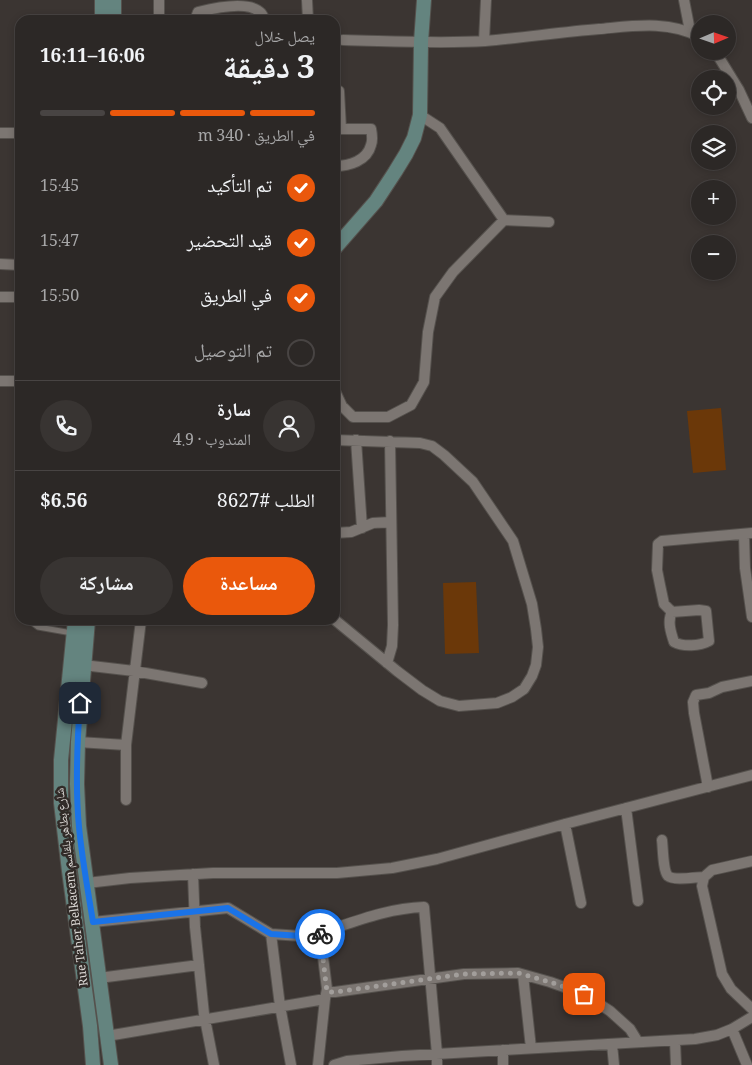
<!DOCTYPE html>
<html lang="ar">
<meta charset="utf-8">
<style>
:root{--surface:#2c2826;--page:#383432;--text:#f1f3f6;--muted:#a6a6a7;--line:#484443;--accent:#ea580c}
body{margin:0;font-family:Georgia,"Noto Naskh Arabic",serif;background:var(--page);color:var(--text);direction:rtl;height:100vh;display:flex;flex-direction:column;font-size:19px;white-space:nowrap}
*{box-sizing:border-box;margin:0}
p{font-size:16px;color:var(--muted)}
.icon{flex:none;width:28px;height:28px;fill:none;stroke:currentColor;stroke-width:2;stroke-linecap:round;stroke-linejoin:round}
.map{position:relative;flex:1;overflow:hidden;direction:ltr}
.side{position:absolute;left:15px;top:15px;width:325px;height:610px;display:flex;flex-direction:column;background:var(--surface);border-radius:15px;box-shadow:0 2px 8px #0003,0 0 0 1px var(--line);direction:rtl}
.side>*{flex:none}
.needle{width:32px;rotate:88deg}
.buttons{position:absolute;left:691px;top:15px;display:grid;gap:10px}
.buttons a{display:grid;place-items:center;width:45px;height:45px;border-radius:50%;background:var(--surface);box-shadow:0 2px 8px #0003,0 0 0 1px var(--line);font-size:25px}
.pin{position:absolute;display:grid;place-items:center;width:42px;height:42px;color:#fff;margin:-21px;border-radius:10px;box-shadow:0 2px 8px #0006}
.courier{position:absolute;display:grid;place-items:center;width:50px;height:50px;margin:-25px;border:4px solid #1a73e8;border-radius:50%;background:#fff;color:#222;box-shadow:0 1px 6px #0007}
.head em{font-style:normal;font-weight:700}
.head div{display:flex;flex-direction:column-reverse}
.head{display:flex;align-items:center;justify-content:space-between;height:85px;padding:0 25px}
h1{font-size:32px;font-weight:700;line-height:38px}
.bar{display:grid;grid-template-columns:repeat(4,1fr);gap:8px 5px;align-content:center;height:60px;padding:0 25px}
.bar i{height:6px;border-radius:4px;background:var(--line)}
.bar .current{background:var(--accent)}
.bar p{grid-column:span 4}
.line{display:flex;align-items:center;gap:12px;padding:0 25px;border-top:1px solid var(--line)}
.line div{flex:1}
.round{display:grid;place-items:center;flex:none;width:52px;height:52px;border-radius:26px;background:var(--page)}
ol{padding:0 25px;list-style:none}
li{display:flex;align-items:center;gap:15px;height:55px}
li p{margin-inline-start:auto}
li .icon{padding:5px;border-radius:50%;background:var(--accent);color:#fff;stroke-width:4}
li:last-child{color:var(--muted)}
li i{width:28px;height:28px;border:2px solid var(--line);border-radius:50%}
.primary-button{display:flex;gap:10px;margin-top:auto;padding:10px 25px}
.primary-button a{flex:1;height:58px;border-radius:30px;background:var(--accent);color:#fff;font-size:20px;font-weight:700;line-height:58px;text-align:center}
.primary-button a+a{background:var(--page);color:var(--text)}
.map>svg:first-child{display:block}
.green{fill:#6b3809}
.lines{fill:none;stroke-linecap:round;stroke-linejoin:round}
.lane-casing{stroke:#55514d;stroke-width:7}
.street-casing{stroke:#55514d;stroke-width:12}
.secondary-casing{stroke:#55514d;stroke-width:16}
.lane{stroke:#7c7672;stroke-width:5}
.street{stroke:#7c7672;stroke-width:10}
.secondary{stroke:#64847f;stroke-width:14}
.done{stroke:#a29e9b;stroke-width:5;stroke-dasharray:0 9}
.route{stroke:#1a73e8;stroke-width:6}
.labels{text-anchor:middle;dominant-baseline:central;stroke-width:5;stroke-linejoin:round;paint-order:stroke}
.street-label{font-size:12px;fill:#d9d6d3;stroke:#312b28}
</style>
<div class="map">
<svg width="752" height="1065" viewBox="0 0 752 1065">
<rect width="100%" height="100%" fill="#3b3532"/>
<path class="green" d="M 721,408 L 726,470 L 693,473 L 687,411 Z
M 476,582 L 479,653 L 445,654 L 443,583 Z"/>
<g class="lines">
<defs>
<path id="lane" d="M 32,620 L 34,624 L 38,627 L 72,633"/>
<path id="street" d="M 307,0 L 308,20
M 684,0 L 690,31
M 159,20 L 159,0
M 195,20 L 198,12 C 214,8 249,0 261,13 C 262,14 264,18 265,20
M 343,40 C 390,41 438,44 485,41 C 522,38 561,32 599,29 C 633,26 668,20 700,37
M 484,41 L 486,0
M 715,51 L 739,90 L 752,118
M 335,91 L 339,91 L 341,129 L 335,129
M 420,115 L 440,128 L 504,220 L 549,222
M 0,133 L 20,133
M 335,166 C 349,166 367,161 371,145 C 373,140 372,134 371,129 L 341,129
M 0,264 L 20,265
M 0,297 L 20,297
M 0,381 L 20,381
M 335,391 L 342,406 L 353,417 L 388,417 L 411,405 L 424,382 L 428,332 L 435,297 L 453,272 L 504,220
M 356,440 L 362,528
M 335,533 L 351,532 L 373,523 L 391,522
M 744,534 L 745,568 L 752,617
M 672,612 C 667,621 671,633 674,642 C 683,647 700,646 709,641 L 706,611 L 699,610 L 672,612 L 664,604 L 660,585 L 657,570 L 658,544 L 662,541 L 752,533
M 335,620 L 397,671 L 422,690 L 440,701 L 459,706 L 497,703 L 512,697 L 524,689 L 532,676 L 536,665 L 538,647 L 536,629 L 532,604 L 513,541 L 473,482 L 444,455 L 432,446 L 420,443 L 335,440
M 387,663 L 392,646 L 393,625 L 390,441
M 83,665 L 134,671 L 202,683
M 78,742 L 126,745
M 708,787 L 694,713 L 693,702 L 696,695 L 709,693 L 722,687 L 752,681
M 126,800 L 126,745 L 141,620
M 626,808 L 638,901
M 565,824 L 581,903
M 662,840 C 663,848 663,871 668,876 C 674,881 696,877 704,877
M 752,861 L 712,870 L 704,877 L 702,886 L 722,974 L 731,989 L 752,1009
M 193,874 L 195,927 L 204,1014 L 214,1065
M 87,883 L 130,878 L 213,873 L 337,873 L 392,868 L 437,859 L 565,824 L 752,775
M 93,922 L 228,908 L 271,934 L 301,936 L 320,933 L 327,989 L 325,999 L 318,1065
M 320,933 C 354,922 388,908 424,907 L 437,1054 L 437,1065
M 271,934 L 280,1006 L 291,1065
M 523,975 L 531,1048
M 99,978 L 199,965
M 327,992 L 335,992 L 464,974 L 518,973 L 550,982 L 584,994 L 610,1011 L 630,1029 L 638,1042
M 732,1029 L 747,1065
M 107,1036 L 325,999
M 675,1041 L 676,1065
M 612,1044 L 614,1065
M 334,1065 L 347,1061 L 402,1056 L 695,1039 L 717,1035 L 732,1029 L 752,1017
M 503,1065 L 503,1050"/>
<path id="secondary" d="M 102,20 L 102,0
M 114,20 L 114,0
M 335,248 L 376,201 L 395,172 L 406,154 L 414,138 L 420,115 L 421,42 L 424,0
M 75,620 L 61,760 L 61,803 L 69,871 L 90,1026 L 93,1065
M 88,620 L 78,742 L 77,784 L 79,826 L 111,1065"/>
</defs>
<use href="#lane" class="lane-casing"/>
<use href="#street" class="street-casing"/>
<use href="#secondary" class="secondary-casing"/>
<use href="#lane" class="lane"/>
<use href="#street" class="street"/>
<use href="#secondary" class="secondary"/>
</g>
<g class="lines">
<path class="done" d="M 320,934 L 327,992 L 335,992 L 464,974 L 518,973 L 550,982 L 584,994"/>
<path class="route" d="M 80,703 C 77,744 75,786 79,827 C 82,859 88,891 93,922 L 228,908 L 271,934 L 301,936 L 320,933 L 320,934"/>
</g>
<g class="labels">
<g class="street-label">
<text transform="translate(73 887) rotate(-97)">Rue Taher Belkacem شارع بطاهر بلقاسم</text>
</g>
</g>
</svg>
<div class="buttons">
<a><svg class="needle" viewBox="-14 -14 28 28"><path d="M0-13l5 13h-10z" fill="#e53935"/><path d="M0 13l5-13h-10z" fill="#a6a6a7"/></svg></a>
<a><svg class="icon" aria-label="locate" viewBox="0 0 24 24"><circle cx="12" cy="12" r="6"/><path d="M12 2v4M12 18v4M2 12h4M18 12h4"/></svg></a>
<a><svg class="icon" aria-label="layers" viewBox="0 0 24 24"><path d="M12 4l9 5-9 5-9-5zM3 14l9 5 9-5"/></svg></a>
<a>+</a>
<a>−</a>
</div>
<div class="pin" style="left:584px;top:994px;background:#ea580c"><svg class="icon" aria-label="bag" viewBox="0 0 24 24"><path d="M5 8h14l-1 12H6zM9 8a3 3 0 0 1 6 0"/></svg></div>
<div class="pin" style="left:80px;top:703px;background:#1f2937"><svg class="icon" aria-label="home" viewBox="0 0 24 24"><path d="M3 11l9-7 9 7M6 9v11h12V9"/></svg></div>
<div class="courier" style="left:320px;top:934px"><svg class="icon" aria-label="bike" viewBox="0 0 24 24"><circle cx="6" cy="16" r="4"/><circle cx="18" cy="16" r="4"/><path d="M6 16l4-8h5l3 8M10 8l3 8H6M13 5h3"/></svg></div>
<section class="side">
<div class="head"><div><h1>3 دقيقة</h1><p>يصل خلال</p></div><em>16:06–16:11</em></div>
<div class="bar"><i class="current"></i><i class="current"></i><i class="current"></i><i></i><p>في الطريق · 340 m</p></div>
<ol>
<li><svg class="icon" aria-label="check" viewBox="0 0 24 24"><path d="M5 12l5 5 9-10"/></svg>تم التأكيد<p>15:45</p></li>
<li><svg class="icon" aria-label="check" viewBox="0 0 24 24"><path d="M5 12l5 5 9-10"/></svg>قيد التحضير<p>15:47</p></li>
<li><svg class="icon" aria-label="check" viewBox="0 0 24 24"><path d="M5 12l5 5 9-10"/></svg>في الطريق<p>15:50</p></li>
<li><i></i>تم التوصيل</li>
</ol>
<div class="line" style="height:90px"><a class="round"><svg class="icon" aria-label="person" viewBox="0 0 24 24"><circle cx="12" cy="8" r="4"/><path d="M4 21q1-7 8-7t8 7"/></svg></a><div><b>سارة</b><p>المندوب · 4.9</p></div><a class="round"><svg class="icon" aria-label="phone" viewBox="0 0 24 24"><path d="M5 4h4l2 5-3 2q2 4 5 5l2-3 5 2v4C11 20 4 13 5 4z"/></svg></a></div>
<div class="line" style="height:65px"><div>الطلب #8627</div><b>$6.56</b></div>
<div class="primary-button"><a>مساعدة</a><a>مشاركة</a></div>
</section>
</div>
